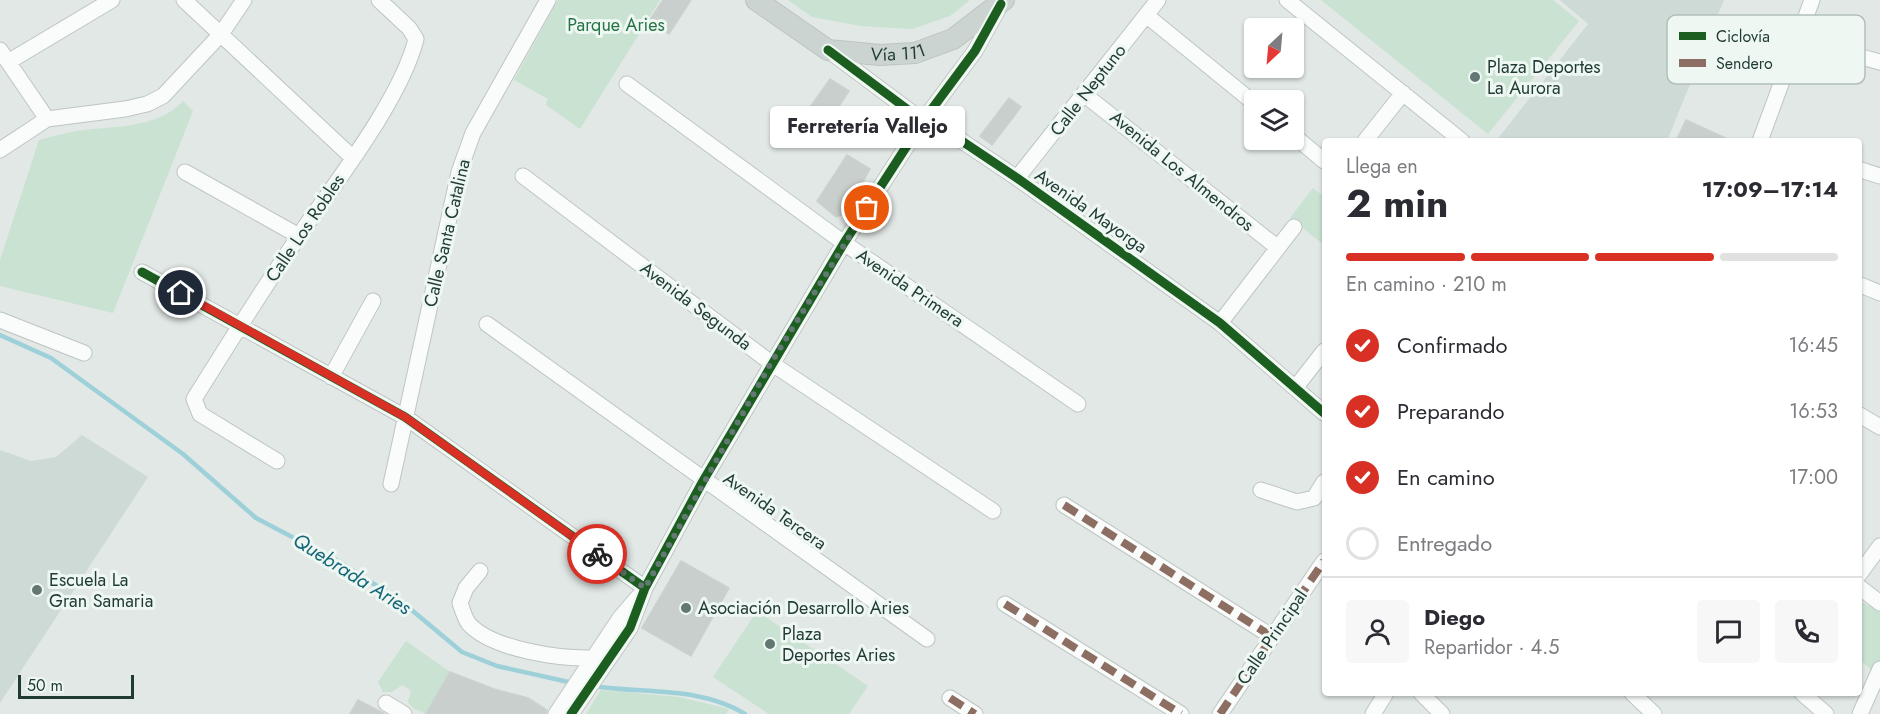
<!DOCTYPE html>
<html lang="es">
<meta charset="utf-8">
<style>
:root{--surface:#fff;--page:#f7f7f7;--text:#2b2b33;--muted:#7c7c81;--line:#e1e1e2;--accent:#d93025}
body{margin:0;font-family:Jost,sans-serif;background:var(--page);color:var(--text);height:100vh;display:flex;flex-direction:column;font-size:22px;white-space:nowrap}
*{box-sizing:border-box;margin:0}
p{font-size:20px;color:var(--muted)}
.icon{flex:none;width:33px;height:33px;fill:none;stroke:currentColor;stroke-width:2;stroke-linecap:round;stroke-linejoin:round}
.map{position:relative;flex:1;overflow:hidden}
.drawer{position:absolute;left:1322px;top:138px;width:540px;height:558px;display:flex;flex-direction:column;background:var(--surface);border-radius:6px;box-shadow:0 2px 4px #0004}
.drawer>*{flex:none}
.needle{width:39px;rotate:206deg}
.fabs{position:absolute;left:1244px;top:18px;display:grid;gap:12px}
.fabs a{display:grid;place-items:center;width:60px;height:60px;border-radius:6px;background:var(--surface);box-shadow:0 2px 4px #0004;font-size:30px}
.scale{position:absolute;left:18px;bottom:15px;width:116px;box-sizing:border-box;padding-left:6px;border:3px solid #1f3b34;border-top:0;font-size:16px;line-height:21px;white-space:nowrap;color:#1f3b34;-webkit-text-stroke:4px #eff7f3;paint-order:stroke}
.pin{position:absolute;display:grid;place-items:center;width:51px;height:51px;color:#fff;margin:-26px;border:3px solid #fff;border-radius:50%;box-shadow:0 2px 6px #0007}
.courier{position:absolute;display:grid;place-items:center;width:60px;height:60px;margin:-30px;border:4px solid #d93025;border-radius:50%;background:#fff;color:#222;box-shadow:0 2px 8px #0007}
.bubble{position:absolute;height:42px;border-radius:6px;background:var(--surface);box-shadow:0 2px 4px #0004;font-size:20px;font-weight:700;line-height:42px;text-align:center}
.overview em{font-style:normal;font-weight:700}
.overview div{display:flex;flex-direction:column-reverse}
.overview{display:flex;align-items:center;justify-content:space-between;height:102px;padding:0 24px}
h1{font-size:39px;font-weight:700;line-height:45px}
.bar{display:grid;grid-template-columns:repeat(4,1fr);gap:9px 6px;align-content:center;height:72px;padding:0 24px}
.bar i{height:8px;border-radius:4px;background:var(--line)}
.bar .active{background:var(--accent)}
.bar p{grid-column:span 4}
.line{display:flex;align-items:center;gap:15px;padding:0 24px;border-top:2px solid var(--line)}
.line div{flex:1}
.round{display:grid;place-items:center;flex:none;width:63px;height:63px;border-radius:6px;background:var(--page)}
ol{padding:0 24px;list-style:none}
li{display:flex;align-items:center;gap:18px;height:66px}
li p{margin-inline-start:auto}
li .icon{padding:6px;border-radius:50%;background:var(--accent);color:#fff;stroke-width:4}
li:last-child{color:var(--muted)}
li i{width:33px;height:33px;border:3px solid var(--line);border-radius:50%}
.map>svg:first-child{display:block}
.built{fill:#cedad5}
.green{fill:#c9e2d1}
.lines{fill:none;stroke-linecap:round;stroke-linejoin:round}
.stream{stroke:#9ed0d9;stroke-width:4.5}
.building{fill:#c8cfcc;stroke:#cad1ce;stroke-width:1.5}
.minor-casing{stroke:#bec5c2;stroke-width:17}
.major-casing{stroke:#bbc5c1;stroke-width:22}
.minor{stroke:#fafcfb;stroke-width:15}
.major{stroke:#ccd4d2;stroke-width:20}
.quiet{stroke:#8d6e63;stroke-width:8;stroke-dasharray:15 8;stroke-linecap:butt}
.cycleway-casing{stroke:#eff7f3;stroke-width:13}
.cycleway{stroke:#1b5e20;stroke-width:9}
.done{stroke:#637872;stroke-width:6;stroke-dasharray:0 10.8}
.route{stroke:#d93025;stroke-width:8}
.poi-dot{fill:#637872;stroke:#eff7f3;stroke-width:2}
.labels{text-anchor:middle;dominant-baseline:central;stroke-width:6;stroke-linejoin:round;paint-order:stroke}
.park-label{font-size:18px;fill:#277446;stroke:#eff7f3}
.street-label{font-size:18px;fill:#1f3b34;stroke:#eff7f3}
.poi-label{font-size:18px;fill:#1f3b34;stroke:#eff7f3;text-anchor:start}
.water-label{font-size:20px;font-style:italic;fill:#16677a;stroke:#eff7f3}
.key{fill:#eff7f3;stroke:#b1bfba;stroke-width:1.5}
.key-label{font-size:16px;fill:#1f3b34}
</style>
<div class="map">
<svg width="1880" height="714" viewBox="0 0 1880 714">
<rect width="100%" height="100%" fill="#e1e8e5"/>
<path class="built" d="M 1560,0 L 1724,0 L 1667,141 L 1496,141 L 1588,24 Z
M 82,435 L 148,477 L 0,703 L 0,450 L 31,461 L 56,457 Z"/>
<path class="green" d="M 558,0 L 660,0 L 580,129 L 546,105 L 548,99 L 514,80 Z
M 788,0 L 970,0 L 950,16 L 912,29 L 861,26 L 812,17 Z
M 1321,0 L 1553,0 L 1579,21 L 1488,134 Z
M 183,101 L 193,111 L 113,313 L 0,286 L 0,260 L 39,140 C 50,137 61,134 71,132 C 108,125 156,131 183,101 Z
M 1313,188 L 1324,197 L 1324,245 L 1290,218 Z
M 1858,600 L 1880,612 L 1880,660 L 1874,671 L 1859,660 Z
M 757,611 L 868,686 L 849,714 L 769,714 L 713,677 Z
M 406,641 L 450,672 L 426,714 L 413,708 L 408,702 L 411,691 L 402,685 L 392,692 L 383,692 L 378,682 Z
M 601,690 L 679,697 L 729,709 L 726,714 L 586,714 Z"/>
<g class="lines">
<path class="stream" d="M 0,335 L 51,358 L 183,454 L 256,518 L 338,561 L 402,602 L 462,652 L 497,666 L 573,683
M 593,686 C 643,694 700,686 745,714"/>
</g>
<path class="building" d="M 663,0 L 691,0 L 669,34 L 649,21 Z
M 830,79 L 849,91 L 826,126 L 808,110 Z
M 1009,98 L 1021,107 L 992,145 L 980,136 Z
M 1686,120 L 1732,141 L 1676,141 Z
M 847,155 L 870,169 L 845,214 L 836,217 L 817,201 Z
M 681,561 L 729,588 L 691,656 L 642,628 Z
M 450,672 L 494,689 L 528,698 L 547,710 L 546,714 L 426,714 Z
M 358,700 L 385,714 L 350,714 Z"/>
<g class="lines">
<defs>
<path id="minor" d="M 184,0 L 353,158
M 1287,0 L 1462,141
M 1146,15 L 1254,103
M 1798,39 L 1880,62
M 0,50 L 47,119
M 828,50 L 923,121 L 941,127 L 1017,178 L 1220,323 L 1324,413
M 8,62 L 112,0
M 627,84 L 844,243 L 1078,404
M 1085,95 L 1278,248
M 1293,135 L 1324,161
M 1365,141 L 1403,93
M 1760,141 L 1812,0
M 0,150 L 47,119 L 125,109 L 147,104 L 163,96 L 221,34 L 244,0
M 1858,169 L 1880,176
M 185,172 L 299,236
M 523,176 L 771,363 L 993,511
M 1017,178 L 1158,0
M 142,272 L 405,417 L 645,588
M 1858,284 L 1880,293
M 0,320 L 84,353
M 1220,323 L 1294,227
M 487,324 L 927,639
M 331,377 L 373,301
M 1296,387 L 1324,351
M 1858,414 L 1880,427
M 277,461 L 200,414 L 194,399 C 230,341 267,283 305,227 C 340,177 402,96 416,39 L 409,28 L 379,0
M 391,484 L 459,172 L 473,133 L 548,0
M 1261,490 L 1297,502 L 1314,498 L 1324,482
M 1064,505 L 1271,636
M 480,571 L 466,588 L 460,603 C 462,609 465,619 469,624 C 493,650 561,659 594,658
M 1858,576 L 1880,546
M 1858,586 L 1880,603
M 1005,604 L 1181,714
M 1421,693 L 1442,714
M 1632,693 L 1654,714
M 1802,693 L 1826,714
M 950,698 L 975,714
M 386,703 L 404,714
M 556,714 L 620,618 L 638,597
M 571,714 L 630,628 L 645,588 L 703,481 L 844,243 L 923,121 L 975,51 L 1001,4
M 1220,714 L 1324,561
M 1373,714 L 1386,693
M 1860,714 L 1880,669"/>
<g id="major">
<path id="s1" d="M 756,0 L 828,50 L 880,55 L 915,53 L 953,39 L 1004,0"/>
</g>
</defs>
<use href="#minor" class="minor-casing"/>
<use href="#major" class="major-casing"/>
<use href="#minor" class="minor"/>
<use href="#major" class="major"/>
<path class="quiet" d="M 1064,505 L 1271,636
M 1005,604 L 1181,714
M 950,698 L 975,714
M 1220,714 L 1324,561"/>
<defs>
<path id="cycleway" d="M 828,50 L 923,121 L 941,127 L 1017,178 L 1220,323 L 1324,413
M 142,272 L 405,417 L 645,588
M 571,714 L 630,628 L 645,588 L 703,481 L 844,243 L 923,121 L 975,51 L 1001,4"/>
</defs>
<use href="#cycleway" class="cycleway-casing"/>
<use href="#cycleway" class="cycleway"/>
</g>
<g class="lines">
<path class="done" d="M 597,554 L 645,588 L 771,363 L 867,208"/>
<path class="route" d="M 181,293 L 405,417 L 597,554"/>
</g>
<g class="poi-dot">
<circle cx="1475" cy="77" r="6"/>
<circle cx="37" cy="590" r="6"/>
<circle cx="686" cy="608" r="6"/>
<circle cx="770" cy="644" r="6"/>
</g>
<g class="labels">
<g class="park-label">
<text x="616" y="25">Parque Aries</text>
</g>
<g class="street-label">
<text stroke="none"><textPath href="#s1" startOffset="158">Vía 111</textPath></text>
<text transform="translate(1088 90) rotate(-52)">Calle Neptuno</text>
<text transform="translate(1182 171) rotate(39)">Avenida Los Almendros</text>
<text transform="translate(1091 211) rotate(35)">Avenida Mayorga</text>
<text transform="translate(305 228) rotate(-56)">Calle Los Robles</text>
<text transform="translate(447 233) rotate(-77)">Calle Santa Catalina</text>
<text transform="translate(910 288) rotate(34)">Avenida Primera</text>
<text transform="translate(696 306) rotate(37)">Avenida Segunda</text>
<text transform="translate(775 511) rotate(35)">Avenida Tercera</text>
<text transform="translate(1272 637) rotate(-56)">Calle Principal</text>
</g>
<g class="poi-label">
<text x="1487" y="67">Plaza Deportes<tspan x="1487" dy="21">La Aurora</tspan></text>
<text x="49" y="580">Escuela La<tspan x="49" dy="21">Gran Samaria</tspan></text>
<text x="698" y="608">Asociación Desarrollo Aries</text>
<text x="782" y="634">Plaza<tspan x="782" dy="21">Deportes Aries</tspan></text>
</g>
<g class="water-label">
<text transform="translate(352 574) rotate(32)">Quebrada Aries</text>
</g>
</g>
<rect x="1667" y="15" width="198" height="69" rx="9" class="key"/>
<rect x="1679" y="32" width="27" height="8" fill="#1b5e20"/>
<rect x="1679" y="59" width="27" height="8" fill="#8d6e63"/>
<g class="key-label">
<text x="1716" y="42">Ciclovía</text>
<text x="1716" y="69">Sendero</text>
</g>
</svg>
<div class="fabs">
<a><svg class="needle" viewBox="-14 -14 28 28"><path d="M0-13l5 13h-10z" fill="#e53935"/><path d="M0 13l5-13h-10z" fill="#7c7c81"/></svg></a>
<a><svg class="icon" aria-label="layers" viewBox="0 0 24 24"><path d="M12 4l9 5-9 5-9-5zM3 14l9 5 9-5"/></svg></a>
</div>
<div class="scale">50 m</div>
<div class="pin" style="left:867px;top:208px;background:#ea580c"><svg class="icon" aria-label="bag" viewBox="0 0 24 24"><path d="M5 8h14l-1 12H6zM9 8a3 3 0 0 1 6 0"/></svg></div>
<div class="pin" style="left:181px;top:293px;background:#1f2937"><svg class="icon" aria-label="home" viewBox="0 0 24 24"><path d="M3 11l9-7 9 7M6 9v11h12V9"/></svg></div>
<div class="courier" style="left:597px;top:554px"><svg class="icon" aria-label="bike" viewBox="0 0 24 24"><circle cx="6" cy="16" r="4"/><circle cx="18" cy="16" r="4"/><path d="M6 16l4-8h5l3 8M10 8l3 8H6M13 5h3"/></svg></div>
<div class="bubble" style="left:770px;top:106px;width:195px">Ferretería Vallejo</div>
<section class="drawer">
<div class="overview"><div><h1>2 min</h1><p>Llega en</p></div><em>17:09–17:14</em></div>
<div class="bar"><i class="active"></i><i class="active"></i><i class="active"></i><i></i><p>En camino · 210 m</p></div>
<ol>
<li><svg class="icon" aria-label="check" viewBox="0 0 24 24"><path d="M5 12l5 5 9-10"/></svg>Confirmado<p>16:45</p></li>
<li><svg class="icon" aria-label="check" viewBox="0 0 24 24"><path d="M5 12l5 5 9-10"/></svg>Preparando<p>16:53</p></li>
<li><svg class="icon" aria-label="check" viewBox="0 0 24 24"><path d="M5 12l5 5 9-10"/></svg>En camino<p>17:00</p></li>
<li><i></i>Entregado</li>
</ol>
<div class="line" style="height:108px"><a class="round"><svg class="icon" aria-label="person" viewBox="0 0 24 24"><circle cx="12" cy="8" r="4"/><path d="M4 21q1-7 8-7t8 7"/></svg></a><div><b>Diego</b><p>Repartidor · 4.5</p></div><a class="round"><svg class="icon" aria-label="chat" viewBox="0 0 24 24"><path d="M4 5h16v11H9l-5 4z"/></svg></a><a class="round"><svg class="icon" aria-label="phone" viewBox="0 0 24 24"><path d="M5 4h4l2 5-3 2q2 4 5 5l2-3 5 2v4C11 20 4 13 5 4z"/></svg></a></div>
</section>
</div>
